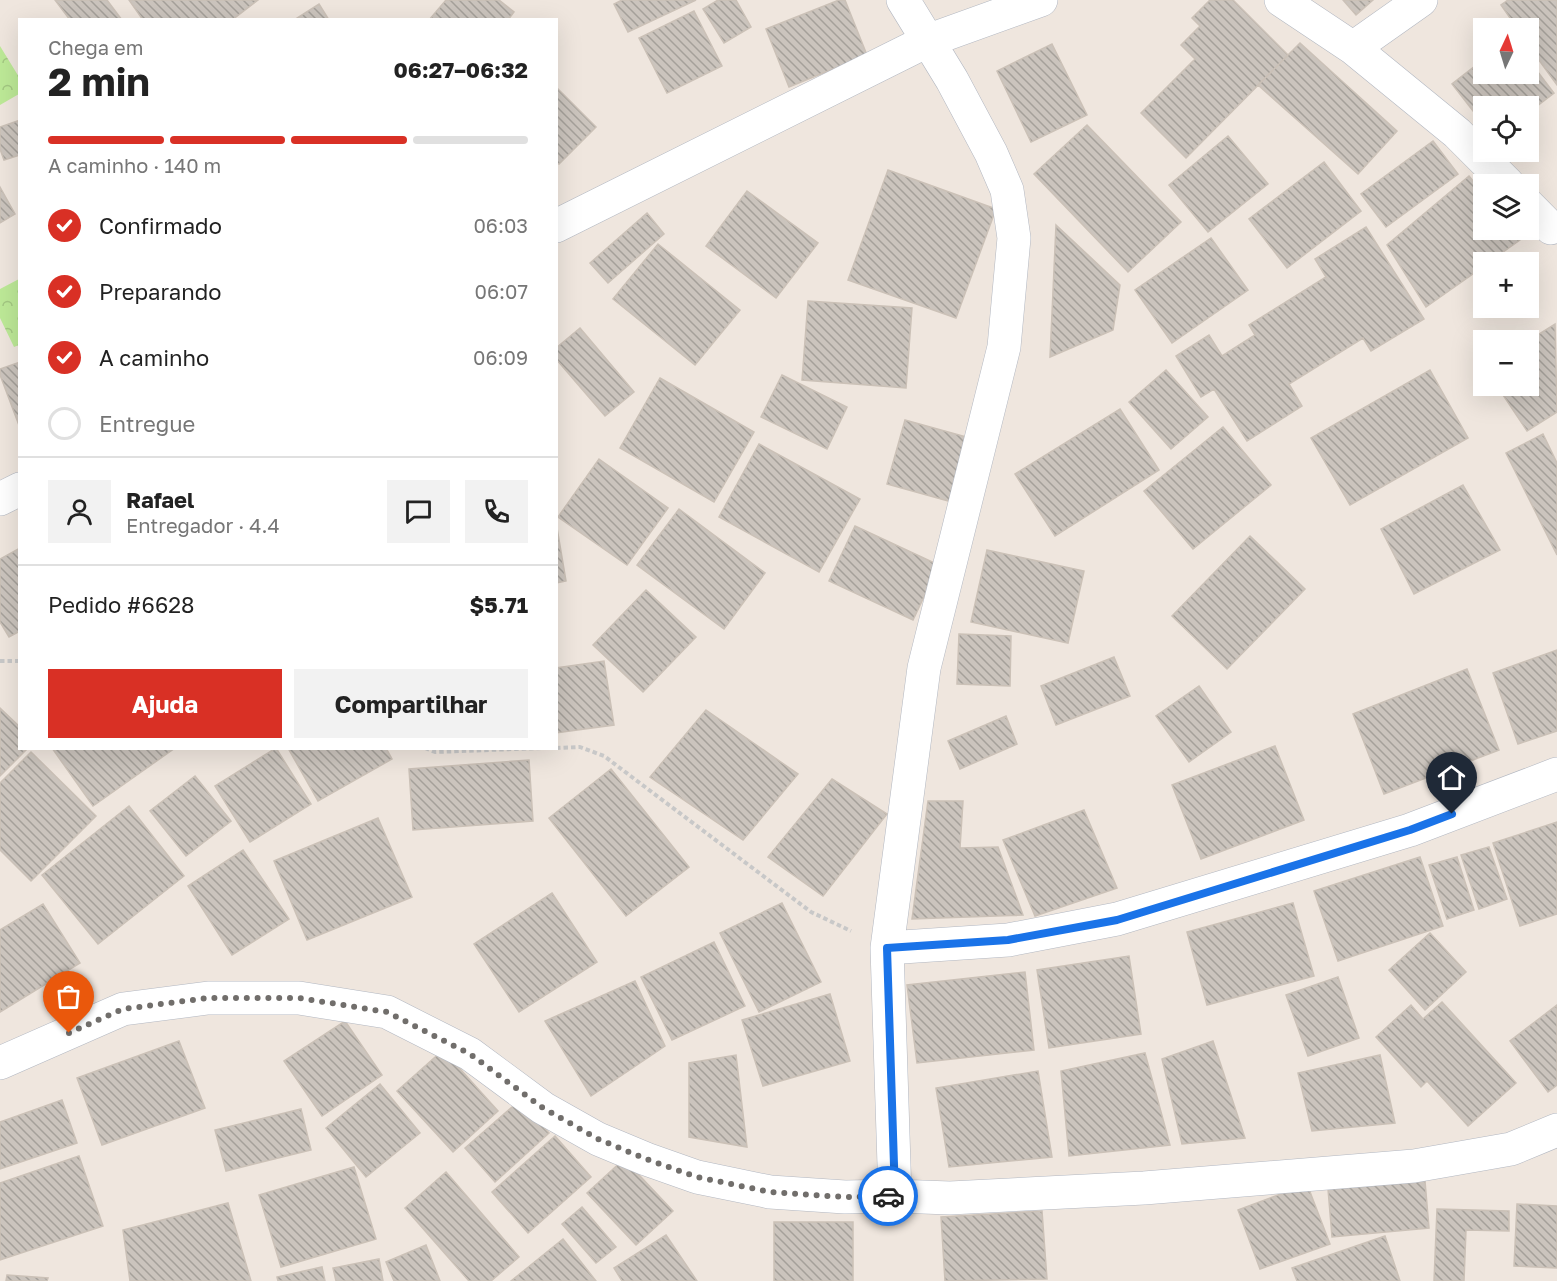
<!DOCTYPE html>
<html lang="pt">
<meta charset="utf-8">
<style>
:root{--surface:#fff;--page:#f2f2f2;--text:#222;--muted:#767676;--line:#e0e0e0;--accent:#d93025}
body{margin:0;font-family:"Golos Text",sans-serif;background:var(--page);color:var(--text);height:100vh;display:flex;flex-direction:column;font-size:22px;white-space:nowrap}
*{box-sizing:border-box;margin:0}
p{font-size:20px;color:var(--muted)}
.icon{flex:none;width:33px;height:33px;fill:none;stroke:currentColor;stroke-width:2;stroke-linecap:round;stroke-linejoin:round}
.map{position:relative;flex:1;overflow:hidden}
.details{position:absolute;left:18px;top:18px;width:540px;height:732px;display:flex;flex-direction:column;background:var(--surface);border-radius:0px;box-shadow:0 6px 24px #0002}
.details>*{flex:none}
.needle{width:39px;rotate:4deg}
.buttons{position:absolute;left:1473px;top:18px;display:grid;gap:12px}
.buttons a{display:grid;place-items:center;width:66px;height:66px;border-radius:0px;background:var(--surface);box-shadow:0 6px 24px #0002;font-size:30px}
.pin{position:absolute;display:grid;place-items:center;width:51px;height:51px;color:#fff;margin:-62px -26px;border-radius:50% 50% 50% 0;rotate:-45deg;box-shadow:0 0 6px #0007}
.pin .icon{rotate:45deg}
.courier{position:absolute;display:grid;place-items:center;width:60px;height:60px;margin:-30px;border:4px solid #1a73e8;border-radius:50%;background:#fff;color:#222;box-shadow:0 2px 8px #0007}
.summary em{font-style:normal;font-weight:700}
.summary div{display:flex;flex-direction:column-reverse}
.summary{display:flex;align-items:center;justify-content:space-between;height:102px;padding:0 30px}
h1{font-size:39px;font-weight:700;line-height:45px}
.bar{display:grid;grid-template-columns:repeat(4,1fr);gap:9px 6px;align-content:center;height:72px;padding:0 30px}
.bar i{height:8px;border-radius:4px;background:var(--line)}
.bar .on{background:var(--accent)}
.bar p{grid-column:span 4}
.line{display:flex;align-items:center;gap:15px;padding:0 30px;border-top:2px solid var(--line)}
.line div{flex:1}
.round{display:grid;place-items:center;flex:none;width:63px;height:63px;border-radius:0px;background:var(--page)}
ol{padding:0 30px;list-style:none}
li{display:flex;align-items:center;gap:18px;height:66px}
li p{margin-inline-start:auto}
li .icon{padding:6px;border-radius:50%;background:var(--accent);color:#fff;stroke-width:4}
li:last-child{color:var(--muted)}
li i{width:33px;height:33px;border:3px solid var(--line);border-radius:50%}
.primary-button{display:flex;gap:12px;margin-top:auto;padding:12px 30px}
.primary-button a{flex:1;height:69px;border-radius:0px;background:var(--accent);color:#fff;font-size:24px;font-weight:700;line-height:69px;text-align:center}
.primary-button a+a{background:var(--page);color:var(--text)}
.map>svg:first-child{display:block}
.forest{fill:url(#forest-crowns)}
.building{fill:url(#building-back-hatch);stroke:#cbc1b7;stroke-width:1.5}
.lines{fill:none;stroke-linecap:round;stroke-linejoin:round}
.street-casing{stroke:#b2b7c1;stroke-width:34}
.path{stroke:#c8c8c8;stroke-width:4;stroke-dasharray:4.5 3;stroke-linecap:butt}
.street{stroke:#fff;stroke-width:33}
.done{stroke:#716e6b;stroke-width:6;stroke-dasharray:0 10.8}
.route{stroke:#1a73e8;stroke-width:8}
</style>
<div class="map">
<svg width="1557" height="1281" viewBox="0 0 1557 1281">
<defs>
<pattern id="forest-crowns" width="20" height="18" patternUnits="userSpaceOnUse" patternTransform="scale(1.5)"><rect width="20" height="18" fill="#bde997"/><path d="M2 6a3 3 0 1 1 6 0M12 15a3 3 0 1 1 6 0" fill="none" stroke="#a3c882"/></pattern>
<pattern id="building-back-hatch" width="6" height="6" patternUnits="userSpaceOnUse" patternTransform="scale(1.5)"><rect width="6" height="6" fill="#cbc4bd"/><path d="M-1 5l2 2M0 0l6 6M5-1l2 2" fill="none" stroke="#a5a09a"/></pattern>
</defs>
<rect width="100%" height="100%" fill="#efe6de"/>
<path class="forest" d="M 0,46 L 19,77 L 19,94 L 0,105 Z
M 19,279 L 19,345 L 14,347 L 0,318 L 0,289 Z"/>
<path class="building" d="M 55,0 L 107,0 L 122,20 L 70,20 Z
M 129,0 L 258,0 L 232,20 L 143,20 Z
M 446,0 L 499,0 L 514,12 L 508,20 L 429,20 Z
M 622,0 L 696,0 L 628,32 L 614,4 Z
M 718,0 L 736,0 L 751,27 L 724,43 L 703,9 Z
M 839,0 L 845,0 L 867,55 L 789,87 L 766,29 Z
M 1210,0 L 1233,0 L 1288,55 L 1186,158 L 1141,113 L 1195,59 L 1181,45 L 1200,26 L 1192,18 Z
M 1343,0 L 1373,0 L 1356,15 Z
M 1508,0 L 1557,0 L 1557,85 L 1528,45 L 1528,28 L 1517,28 L 1501,5 Z
M 319,4 L 329,20 L 294,20 Z
M 694,11 L 722,66 L 667,93 L 639,38 Z
M 1300,43 L 1397,131 L 1358,174 L 1258,85 Z
M 1052,44 L 1087,115 L 1031,142 L 997,71 Z
M 1484,59 L 1484,74 L 1528,74 L 1528,59 L 1554,93 L 1528,113 L 1528,106 L 1484,106 L 1484,125 L 1452,84 Z
M 556,87 L 596,127 L 559,164 L 556,162 Z
M 20,120 L 20,155 L 4,160 L 0,149 L 0,127 Z
M 1087,125 L 1181,222 L 1128,272 L 1034,174 Z
M 1228,136 L 1268,184 L 1208,232 L 1169,185 Z
M 1433,141 L 1458,174 L 1386,227 L 1361,194 Z
M 1324,162 L 1361,211 L 1287,268 L 1249,219 Z
M 888,170 L 996,209 L 956,318 L 848,280 Z
M 1469,176 L 1484,194 L 1484,230 L 1511,230 L 1520,240 L 1489,262 L 1484,262 L 1484,266 L 1426,307 L 1387,245 Z
M 0,187 L 15,214 L 0,223 Z
M 747,191 L 818,243 L 776,298 L 706,246 Z
M 647,213 L 664,234 L 608,283 L 590,263 Z
M 1056,225 L 1120,285 L 1113,330 L 1050,357 Z
M 1366,227 L 1424,319 L 1371,351 L 1363,338 L 1289,384 L 1302,406 L 1247,441 L 1214,389 L 1201,397 L 1176,356 L 1209,335 L 1222,356 L 1255,335 L 1249,325 L 1326,277 L 1315,259 Z
M 1211,238 L 1248,290 L 1172,343 L 1135,290 Z
M 658,244 L 740,310 L 695,365 L 613,299 Z
M 808,301 L 912,308 L 906,388 L 802,380 Z
M 1555,324 L 1557,412 L 1527,431 L 1497,386 L 1528,386 L 1528,341 Z
M 580,328 L 634,392 L 605,416 L 556,359 L 556,348 Z
M 20,362 L 20,428 L 0,375 L 0,369 Z
M 1166,370 L 1208,417 L 1171,449 L 1129,402 Z
M 1430,370 L 1468,438 L 1350,505 L 1311,438 Z
M 782,375 L 847,407 L 827,449 L 761,417 Z
M 660,378 L 754,432 L 714,502 L 620,448 Z
M 1120,409 L 1159,470 L 1055,536 L 1015,474 Z
M 905,420 L 970,438 L 952,502 L 887,484 Z
M 1223,427 L 1271,485 L 1193,549 L 1144,491 Z
M 1543,434 L 1557,463 L 1557,555 L 1506,453 Z
M 759,444 L 860,499 L 819,572 L 719,517 Z
M 599,459 L 668,508 L 627,565 L 558,517 Z
M 1463,485 L 1500,550 L 1414,594 L 1381,529 Z
M 679,509 L 765,573 L 724,629 L 637,565 Z
M 556,522 L 566,581 L 556,583 Z
M 855,526 L 939,565 L 913,620 L 829,581 Z
M 1250,536 L 1305,589 L 1227,669 L 1172,616 Z
M 20,548 L 20,631 L 9,637 L 0,622 L 0,559 Z
M 987,550 L 1084,571 L 1068,643 L 971,622 Z
M 646,590 L 696,637 L 643,692 L 593,645 Z
M 959,634 L 1011,636 L 1010,686 L 957,684 Z
M 1557,650 L 1557,731 L 1518,744 L 1493,673 Z
M 1114,657 L 1130,696 L 1056,725 L 1041,686 Z
M 604,661 L 614,725 L 556,733 L 556,668 Z
M 1467,669 L 1499,750 L 1384,794 L 1353,714 Z
M 1199,686 L 1231,732 L 1189,762 L 1156,716 Z
M 0,708 L 20,727 L 20,748 L 28,748 L 0,776 Z
M 706,710 L 798,774 L 743,840 L 650,777 Z
M 1006,716 L 1017,744 L 960,769 L 948,741 Z
M 1275,746 L 1304,820 L 1201,859 L 1172,785 Z
M 52,748 L 175,748 L 93,806 Z
M 276,748 L 311,804 L 250,842 L 215,786 Z
M 288,748 L 386,748 L 392,759 L 318,801 Z
M 31,752 L 96,816 L 31,881 L 0,850 L 0,783 Z
M 529,760 L 533,821 L 413,830 L 409,769 Z
M 611,769 L 689,867 L 626,916 L 549,818 Z
M 195,776 L 231,821 L 186,856 L 150,811 Z
M 832,779 L 887,814 L 823,896 L 768,857 Z
M 928,801 L 963,801 L 960,848 L 998,847 L 1023,915 L 912,919 Z
M 129,806 L 184,876 L 98,944 L 42,875 Z
M 1084,810 L 1117,888 L 1035,916 L 1003,840 Z
M 378,818 L 412,897 L 307,940 L 274,861 Z
M 1557,822 L 1557,914 L 1520,926 L 1493,843 Z
M 1489,847 L 1507,899 L 1479,909 L 1461,855 Z
M 243,850 L 289,919 L 232,955 L 188,886 Z
M 1420,857 L 1443,926 L 1338,961 L 1314,891 Z
M 1457,857 L 1474,910 L 1447,919 L 1429,865 Z
M 552,893 L 597,962 L 519,1012 L 474,944 Z
M 782,903 L 821,982 L 759,1012 L 720,933 Z
M 1293,903 L 1314,976 L 1207,1005 L 1187,932 Z
M 43,904 L 80,963 L 0,1012 L 0,930 Z
M 1430,933 L 1466,972 L 1425,1010 L 1389,970 Z
M 714,942 L 745,1006 L 672,1040 L 641,977 Z
M 1129,956 L 1141,1034 L 1049,1048 L 1037,970 Z
M 1025,972 L 1034,1050 L 917,1063 L 907,985 Z
M 1338,977 L 1359,1038 L 1308,1056 L 1286,995 Z
M 635,981 L 665,1046 L 591,1096 L 545,1021 Z
M 830,994 L 850,1061 L 763,1086 L 742,1020 Z
M 1442,1002 L 1516,1083 L 1468,1126 L 1427,1081 L 1421,1087 L 1376,1037 L 1411,1005 L 1423,1019 Z
M 1557,1005 L 1557,1085 L 1548,1092 L 1510,1041 Z
M 345,1021 L 382,1075 L 322,1116 L 284,1061 Z
M 179,1041 L 205,1108 L 102,1145 L 77,1078 Z
M 1213,1041 L 1245,1138 L 1182,1144 L 1162,1059 Z
M 443,1050 L 498,1111 L 453,1152 L 397,1091 Z
M 1145,1053 L 1170,1145 L 1069,1156 L 1061,1071 Z
M 736,1055 L 747,1147 L 689,1137 L 689,1063 Z
M 1380,1055 L 1395,1123 L 1312,1131 L 1298,1073 Z
M 1038,1071 L 1052,1157 L 949,1167 L 936,1088 Z
M 380,1084 L 420,1133 L 366,1177 L 326,1128 Z
M 62,1100 L 77,1143 L 0,1169 L 0,1122 Z
M 519,1101 L 549,1133 L 495,1182 L 465,1148 Z
M 301,1109 L 311,1150 L 226,1171 L 215,1130 Z
M 555,1136 L 591,1177 L 528,1233 L 492,1192 Z
M 79,1156 L 103,1226 L 0,1260 L 0,1183 Z
M 624,1159 L 673,1211 L 636,1245 L 587,1193 Z
M 354,1167 L 376,1239 L 281,1267 L 259,1195 Z
M 446,1172 L 519,1257 L 491,1281 L 469,1281 L 405,1208 Z
M 1425,1181 L 1429,1228 L 1332,1237 L 1328,1189 Z
M 1307,1184 L 1330,1244 L 1260,1269 L 1238,1210 Z
M 228,1203 L 251,1281 L 130,1281 L 123,1230 Z
M 1517,1204 L 1557,1206 L 1557,1268 L 1514,1266 Z
M 582,1207 L 616,1247 L 596,1263 L 562,1224 Z
M 1437,1209 L 1509,1211 L 1509,1231 L 1466,1230 L 1464,1281 L 1434,1281 Z
M 1042,1211 L 1047,1279 L 945,1281 L 941,1217 Z
M 774,1222 L 853,1222 L 853,1281 L 774,1281 Z
M 666,1235 L 697,1281 L 622,1281 L 614,1268 Z
M 1385,1236 L 1400,1281 L 1297,1281 L 1292,1268 Z
M 563,1239 L 596,1281 L 511,1281 Z
M 426,1245 L 440,1281 L 394,1281 L 386,1262 Z
M 379,1259 L 383,1281 L 336,1281 L 333,1268 Z
M 322,1267 L 325,1281 L 278,1281 L 277,1277 Z
M 7,1275 L 48,1278 L 47,1281 L 6,1281 Z"/>
<g class="lines">
<defs>
<path id="street" d="M 1281,0 L 1353,48 L 1421,0
M 1353,48 L 1457,133 L 1508,184
M 1528,205 L 1551,228
M 556,226 L 927,41 L 1041,0
M 0,499 L 20,489
M 887,948 L 1008,940 L 1117,919 L 1410,830 L 1557,774
M 0,1063 L 123,1009 L 208,998 L 299,998 L 387,1012 L 470,1054 L 543,1108 L 598,1139 L 646,1159 L 697,1177 L 770,1192 L 845,1197 L 895,1196 L 950,1198 L 1144,1188 L 1414,1166 L 1511,1149 L 1557,1130
M 895,1196 L 887,948 L 924,668 L 1004,347 L 1014,238 L 1007,190 L 991,153 L 952,80 L 903,0"/>
</defs>
<use href="#street" class="street-casing"/>
<path class="path" d="M 0,661 L 20,661
M 425,748 L 435,752 L 541,748
M 556,748 L 580,747 L 604,756 L 811,912 L 851,931"/>
<use href="#street" class="street"/>
</g>
<g class="lines">
<path class="done" d="M 69,1033 L 123,1009 L 208,998 L 299,998 L 387,1012 L 470,1054 L 543,1108 L 598,1139 L 646,1159 L 697,1177 L 770,1192 L 844,1197 L 888,1196"/>
<path class="route" d="M 888,1196 L 895,1196 L 887,948 L 1008,940 L 1117,920 L 1410,830 L 1452,814"/>
</g>
</svg>
<div class="buttons">
<a><svg class="needle" viewBox="-14 -14 28 28"><path d="M0-13l5 13h-10z" fill="#e53935"/><path d="M0 13l5-13h-10z" fill="#767676"/></svg></a>
<a><svg class="icon" aria-label="locate" viewBox="0 0 24 24"><circle cx="12" cy="12" r="6"/><path d="M12 2v4M12 18v4M2 12h4M18 12h4"/></svg></a>
<a><svg class="icon" aria-label="layers" viewBox="0 0 24 24"><path d="M12 4l9 5-9 5-9-5zM3 14l9 5 9-5"/></svg></a>
<a>+</a>
<a>−</a>
</div>
<div class="pin" style="left:69px;top:1033px;background:#ea580c"><svg class="icon" aria-label="bag" viewBox="0 0 24 24"><path d="M5 8h14l-1 12H6zM9 8a3 3 0 0 1 6 0"/></svg></div>
<div class="pin" style="left:1452px;top:814px;background:#1f2937"><svg class="icon" aria-label="home" viewBox="0 0 24 24"><path d="M3 11l9-7 9 7M6 9v11h12V9"/></svg></div>
<div class="courier" style="left:888px;top:1196px"><svg class="icon" aria-label="car" viewBox="0 0 24 24"><path d="M5 17H2v-5l4-1 3-4h7l3 4 3 1v5h-3M9 17h6M6 11h13"/><circle cx="7" cy="17" r="2"/><circle cx="17" cy="17" r="2"/></svg></div>
<section class="details">
<div class="summary"><div><h1>2 min</h1><p>Chega em</p></div><em>06:27–06:32</em></div>
<div class="bar"><i class="on"></i><i class="on"></i><i class="on"></i><i></i><p>A caminho · 140 m</p></div>
<ol>
<li><svg class="icon" aria-label="check" viewBox="0 0 24 24"><path d="M5 12l5 5 9-10"/></svg>Confirmado<p>06:03</p></li>
<li><svg class="icon" aria-label="check" viewBox="0 0 24 24"><path d="M5 12l5 5 9-10"/></svg>Preparando<p>06:07</p></li>
<li><svg class="icon" aria-label="check" viewBox="0 0 24 24"><path d="M5 12l5 5 9-10"/></svg>A caminho<p>06:09</p></li>
<li><i></i>Entregue</li>
</ol>
<div class="line" style="height:108px"><a class="round"><svg class="icon" aria-label="person" viewBox="0 0 24 24"><circle cx="12" cy="8" r="4"/><path d="M4 21q1-7 8-7t8 7"/></svg></a><div><b>Rafael</b><p>Entregador · 4.4</p></div><a class="round"><svg class="icon" aria-label="chat" viewBox="0 0 24 24"><path d="M4 5h16v11H9l-5 4z"/></svg></a><a class="round"><svg class="icon" aria-label="phone" viewBox="0 0 24 24"><path d="M5 4h4l2 5-3 2q2 4 5 5l2-3 5 2v4C11 20 4 13 5 4z"/></svg></a></div>
<div class="line" style="height:78px"><div>Pedido #6628</div><b>$5.71</b></div>
<div class="primary-button"><a>Ajuda</a><a>Compartilhar</a></div>
</section>
</div>
